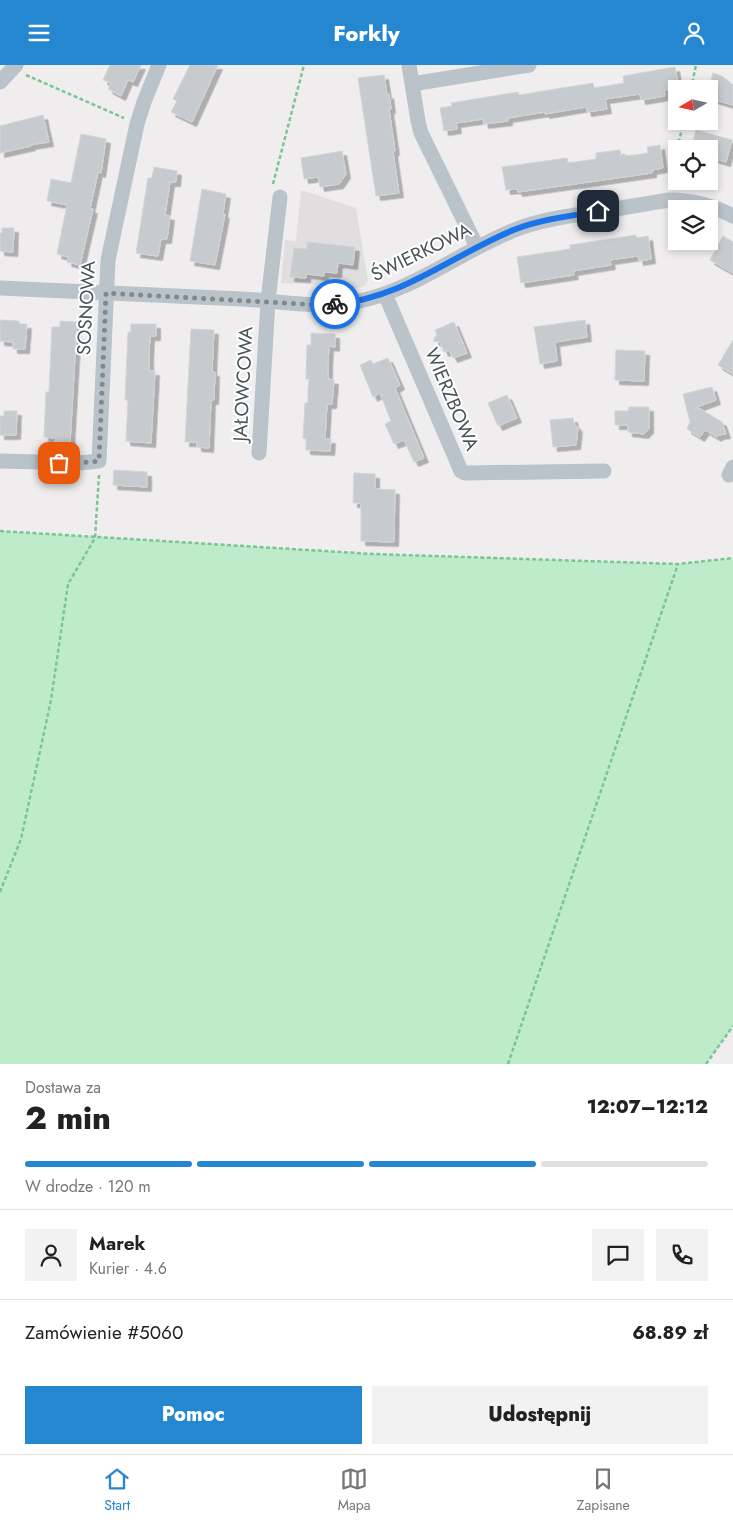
<!DOCTYPE html>
<html lang="pl">
<meta charset="utf-8">
<style>
:root{--surface:#fff;--page:#f2f2f2;--text:#222;--muted:#767676;--line:#e0e0e0;--accent:#2687d1}
body{margin:0;font-family:Jost,sans-serif;background:var(--page);color:var(--text);height:100vh;display:flex;flex-direction:column;font-size:19px;white-space:nowrap}
*{box-sizing:border-box;margin:0}
p{font-size:16px;color:var(--muted)}
.icon{flex:none;width:28px;height:28px;fill:none;stroke:currentColor;stroke-width:2;stroke-linecap:round;stroke-linejoin:round}
.map{position:relative;height:999px;overflow:hidden}
.sheet{display:flex;flex-direction:column;background:var(--surface);flex:1}
.sheet>*{flex:none}
.needle{width:32px;rotate:261deg}
.tools{position:absolute;left:668px;top:15px;display:grid;gap:10px}
.tools a{display:grid;place-items:center;width:50px;height:50px;border-radius:0px;background:var(--surface);box-shadow:0 2px 8px #0003;font-size:25px}
.pin{position:absolute;display:grid;place-items:center;width:42px;height:42px;color:#fff;margin:-21px;border-radius:10px;box-shadow:0 2px 8px #0006}
.courier{position:absolute;display:grid;place-items:center;width:50px;height:50px;margin:-25px;border:4px solid #1a73e8;border-radius:50%;background:#fff;color:#222;box-shadow:0 1px 6px #0007}
.head em{font-style:normal;font-weight:800}
.head div{display:flex;flex-direction:column-reverse}
.head{display:flex;align-items:center;justify-content:space-between;height:85px;padding:0 25px}
h1{font-size:32px;font-weight:800;line-height:38px}
.bar{display:grid;grid-template-columns:repeat(4,1fr);gap:8px 5px;align-content:center;height:60px;padding:0 25px}
.bar i{height:6px;border-radius:4px;background:var(--line)}
.bar .selected{background:var(--accent)}
.bar p{grid-column:span 4}
.line{display:flex;align-items:center;gap:12px;padding:0 25px;border-top:1px solid var(--line)}
.line div{flex:1}
.round{display:grid;place-items:center;flex:none;width:52px;height:52px;border-radius:0px;background:var(--page)}
.primary-button{display:flex;gap:10px;margin-top:auto;padding:10px 25px}
.primary-button a{flex:1;height:58px;border-radius:0px;background:var(--accent);color:#fff;font-size:20px;font-weight:800;line-height:58px;text-align:center}
.primary-button a+a{background:var(--page);color:var(--text)}
header{display:flex;justify-content:space-between;align-items:center;height:65px;padding:0 25px;background:var(--accent);color:#fff;font-size:22px;font-weight:800}
.tab-bar{display:flex;justify-content:space-around;align-items:center;height:70px;border-top:1px solid var(--line);background:var(--surface);font-size:14px;color:var(--muted)}
.tab-bar a{display:grid;justify-items:center;gap:2px}
.tab-bar .selected{color:var(--accent)}
.map>svg:first-child{display:block}
.education{fill:#e0dede}
.green{fill:#beebc9}
.building{fill:#c7cbce;stroke:#d1d4d8;filter:url(#shadow)}
.lines{fill:none;stroke-linecap:round;stroke-linejoin:round}
.path{stroke:#78c695;stroke-width:2.5;stroke-dasharray:4 2.5;stroke-linecap:butt}
.minor{stroke:#b9c3c9;stroke-width:15}
.done{stroke:#82898d;stroke-width:5;stroke-dasharray:0 9}
.route{stroke:#1a73e8;stroke-width:6}
.labels{text-anchor:middle;dominant-baseline:central;stroke-width:4;stroke-linejoin:round;paint-order:stroke}
.street-label{font-size:19px;fill:#475359;stroke:#fff}
</style>
<header><svg class="icon" aria-label="menu" viewBox="0 0 24 24"><path d="M4 6h16M4 12h16M4 18h16"/></svg>Forkly<svg class="icon" aria-label="person" viewBox="0 0 24 24"><circle cx="12" cy="8" r="4"/><path d="M4 21q1-7 8-7t8 7"/></svg></header>
<div class="map">
<svg width="733" height="999" viewBox="0 0 733 999">
<defs>
<filter id="shadow"><feDropShadow dx="4.5" dy="4.5" stdDeviation="0" flood-color="#0004"/></filter>
</defs>
<rect width="100%" height="100%" fill="#efeded"/>
<path class="education" d="M 301,125 L 356,143 L 368,216 L 363,222 L 334,225 L 327,220 L 281,218 L 285,175 L 296,176 Z"/>
<path class="green" d="M 0,466 L 373,489 L 678,499 L 733,493 L 733,961 L 706,999 L 0,999 Z"/>
<path class="building" d="M 110,0 L 141,0 L 133,17 L 128,15 L 121,31 L 108,24 L 111,18 L 103,15 Z
M 190,0 L 218,0 L 192,57 L 171,47 L 177,36 L 173,34 Z
M 675,2 L 679,23 L 664,25 L 665,31 L 641,35 L 640,29 L 605,34 L 607,44 L 587,47 L 586,42 L 545,49 L 545,47 L 508,53 L 508,56 L 484,59 L 483,54 L 456,58 L 457,64 L 444,66 L 440,43 L 452,41 L 451,38 L 518,27 L 519,30 L 593,18 L 594,23 L 624,18 L 623,11 Z
M 713,8 L 722,11 L 733,20 L 733,40 L 709,33 L 709,22 Z
M 384,10 L 387,30 L 389,29 L 391,44 L 389,44 L 395,86 L 393,87 L 399,128 L 376,131 L 358,13 Z
M 43,50 L 49,77 L 30,80 L 31,81 L 0,88 L 0,61 Z
M 696,65 L 732,75 L 726,97 L 709,92 L 709,84 L 691,84 Z
M 81,69 L 106,74 L 101,108 L 98,107 L 90,144 L 93,144 L 80,200 L 67,197 L 68,192 L 57,189 L 67,140 L 47,136 L 51,114 L 71,118 Z
M 660,80 L 663,103 L 652,105 L 652,108 L 518,127 L 517,124 L 506,125 L 502,102 L 567,93 L 568,98 L 596,94 L 596,88 L 620,85 L 621,91 L 634,90 L 648,88 L 647,82 Z
M 342,86 L 346,109 L 339,119 L 320,122 L 318,112 L 304,114 L 301,93 Z
M 154,102 L 177,106 L 176,117 L 170,117 L 165,150 L 170,151 L 167,174 L 161,174 L 158,191 L 136,188 L 148,113 L 152,113 Z
M 202,124 L 226,129 L 223,148 L 225,149 L 215,200 L 190,196 Z
M 2,163 L 14,163 L 13,187 L 0,186 L 0,168 L 2,168 Z
M 636,170 L 636,173 L 648,171 L 651,194 L 639,196 L 638,191 L 610,195 L 611,200 L 573,206 L 574,210 L 521,218 L 517,192 L 570,184 L 570,180 Z
M 723,171 L 733,177 L 733,208 L 710,195 Z
M 307,177 L 355,182 L 353,200 L 338,198 L 337,208 L 324,207 L 324,211 L 306,209 L 306,213 L 290,212 L 294,183 L 307,184 Z
M 0,255 L 19,256 L 19,259 L 27,259 L 25,284 L 13,284 L 13,277 L 0,276 Z
M 585,255 L 587,272 L 555,277 L 557,296 L 540,299 L 534,262 Z
M 60,256 L 77,257 L 70,378 L 55,377 L 56,373 L 44,372 L 46,327 L 49,327 L 52,262 L 60,262 Z
M 454,257 L 467,288 L 453,293 L 449,285 L 444,287 L 440,277 L 433,276 L 437,269 L 435,265 Z
M 131,259 L 156,259 L 156,271 L 150,271 L 149,289 L 149,306 L 155,306 L 151,378 L 126,376 L 128,335 L 125,335 L 128,267 L 131,267 Z
M 191,264 L 214,265 L 212,307 L 215,307 L 214,335 L 211,335 L 209,383 L 197,382 L 197,377 L 185,377 Z
M 311,268 L 335,269 L 335,282 L 329,281 L 328,298 L 328,314 L 334,315 L 332,339 L 327,339 L 325,374 L 331,374 L 330,386 L 306,385 L 306,374 L 303,373 L 305,338 L 308,338 L 308,326 L 309,314 L 306,314 L 307,280 L 311,280 Z
M 733,275 L 733,309 L 718,300 Z
M 616,285 L 645,286 L 644,316 L 615,315 Z
M 388,293 L 400,320 L 395,323 L 424,393 L 414,397 L 404,375 L 394,379 L 385,359 L 391,356 L 380,328 L 373,332 L 360,300 L 371,295 L 373,299 Z
M 712,322 L 716,335 L 697,342 L 722,357 L 726,369 L 719,370 L 717,372 L 705,365 L 700,372 L 687,364 L 690,357 L 683,329 Z
M 507,330 L 517,353 L 498,361 L 488,338 Z
M 629,342 L 649,342 L 649,364 L 644,369 L 628,367 L 628,360 L 615,360 L 615,346 L 628,346 Z
M 4,346 L 17,346 L 16,370 L 0,370 L 0,351 L 4,351 Z
M 573,353 L 574,358 L 578,363 L 576,380 L 553,382 L 550,355 Z
M 114,405 L 147,407 L 147,422 L 113,420 Z
M 354,408 L 375,409 L 375,424 L 395,425 L 394,477 L 361,476 L 361,438 L 353,438 Z"/>
<g class="lines">
<path class="path" d="M 26,10 L 124,53
M 691,24 L 696,0
M 677,84 L 684,56
M 676,85 L 676,101
M 273,119 L 304,0
M 0,466 L 373,489 L 678,499 L 733,493
M 0,827 L 21,774 L 51,635 L 68,519 L 95,473 L 99,410
M 508,999 L 678,499
M 706,999 L 733,961"/>
<path class="minor" d="M 409,0 L 418,56 L 421,68 L 477,182
M 0,17 L 16,0
M 412,19 L 529,0
M 0,223 C 81,227 161,230 242,234 C 279,236 319,244 355,237 C 414,226 462,185 517,164 C 540,155 566,151 591,148 C 617,144 643,139 669,135 C 691,135 714,141 733,151
M 385,229 L 461,406 L 465,408 L 604,406
M 259,388 L 268,236 L 280,132
M 0,396 L 79,398 L 99,396 L 108,195 L 137,59 L 144,37 L 159,0
M 729,410 L 733,402"/>
</g>
<g class="lines">
<path class="done" d="M 59,398 L 79,398 L 99,396 L 106,228 L 320,240 L 335,239"/>
<path class="route" d="M 335,239 C 403,234 455,188 516,164 C 542,154 571,151 598,146"/>
</g>
<g class="labels">
<g class="street-label">
<text transform="translate(421 187) rotate(-26)">ŚWIERKOWA</text>
<text transform="translate(86 243) rotate(-87)">SOSNOWA</text>
<text transform="translate(243 319) rotate(-87)">JAŁOWCOWA</text>
<text transform="translate(452 334) rotate(67)">WIERZBOWA</text>
</g>
</g>
</svg>
<div class="tools">
<a><svg class="needle" viewBox="-14 -14 28 28"><path d="M0-13l5 13h-10z" fill="#e53935"/><path d="M0 13l5-13h-10z" fill="#767676"/></svg></a>
<a><svg class="icon" aria-label="locate" viewBox="0 0 24 24"><circle cx="12" cy="12" r="6"/><path d="M12 2v4M12 18v4M2 12h4M18 12h4"/></svg></a>
<a><svg class="icon" aria-label="layers" viewBox="0 0 24 24"><path d="M12 4l9 5-9 5-9-5zM3 14l9 5 9-5"/></svg></a>
</div>
<div class="pin" style="left:59px;top:398px;background:#ea580c"><svg class="icon" aria-label="bag" viewBox="0 0 24 24"><path d="M5 8h14l-1 12H6zM9 8a3 3 0 0 1 6 0"/></svg></div>
<div class="pin" style="left:598px;top:146px;background:#1f2937"><svg class="icon" aria-label="home" viewBox="0 0 24 24"><path d="M3 11l9-7 9 7M6 9v11h12V9"/></svg></div>
<div class="courier" style="left:335px;top:239px"><svg class="icon" aria-label="bike" viewBox="0 0 24 24"><circle cx="6" cy="16" r="4"/><circle cx="18" cy="16" r="4"/><path d="M6 16l4-8h5l3 8M10 8l3 8H6M13 5h3"/></svg></div>
</div>
<section class="sheet">
<div class="head"><div><h1>2 min</h1><p>Dostawa za</p></div><em>12:07–12:12</em></div>
<div class="bar"><i class="selected"></i><i class="selected"></i><i class="selected"></i><i></i><p>W drodze · 120 m</p></div>
<div class="line" style="height:90px"><a class="round"><svg class="icon" aria-label="person" viewBox="0 0 24 24"><circle cx="12" cy="8" r="4"/><path d="M4 21q1-7 8-7t8 7"/></svg></a><div><b>Marek</b><p>Kurier · 4.6</p></div><a class="round"><svg class="icon" aria-label="chat" viewBox="0 0 24 24"><path d="M4 5h16v11H9l-5 4z"/></svg></a><a class="round"><svg class="icon" aria-label="phone" viewBox="0 0 24 24"><path d="M5 4h4l2 5-3 2q2 4 5 5l2-3 5 2v4C11 20 4 13 5 4z"/></svg></a></div>
<div class="line" style="height:65px"><div>Zamówienie #5060</div><b>68.89 zł</b></div>
<div class="primary-button"><a>Pomoc</a><a>Udostępnij</a></div>
</section>
<nav class="tab-bar">
<a class="selected"><svg class="icon" aria-label="home" viewBox="0 0 24 24"><path d="M3 11l9-7 9 7M6 9v11h12V9"/></svg>Start</a>
<a><svg class="icon" aria-label="map" viewBox="0 0 24 24"><path d="M3 6l6-2 6 2 6-2v14l-6 2-6-2-6 2zM9 4v14M15 6v14"/></svg>Mapa</a>
<a><svg class="icon" aria-label="saved" viewBox="0 0 24 24"><path d="M7 4h10v16l-5-4-5 4z"/></svg>Zapisane</a>
</nav>
